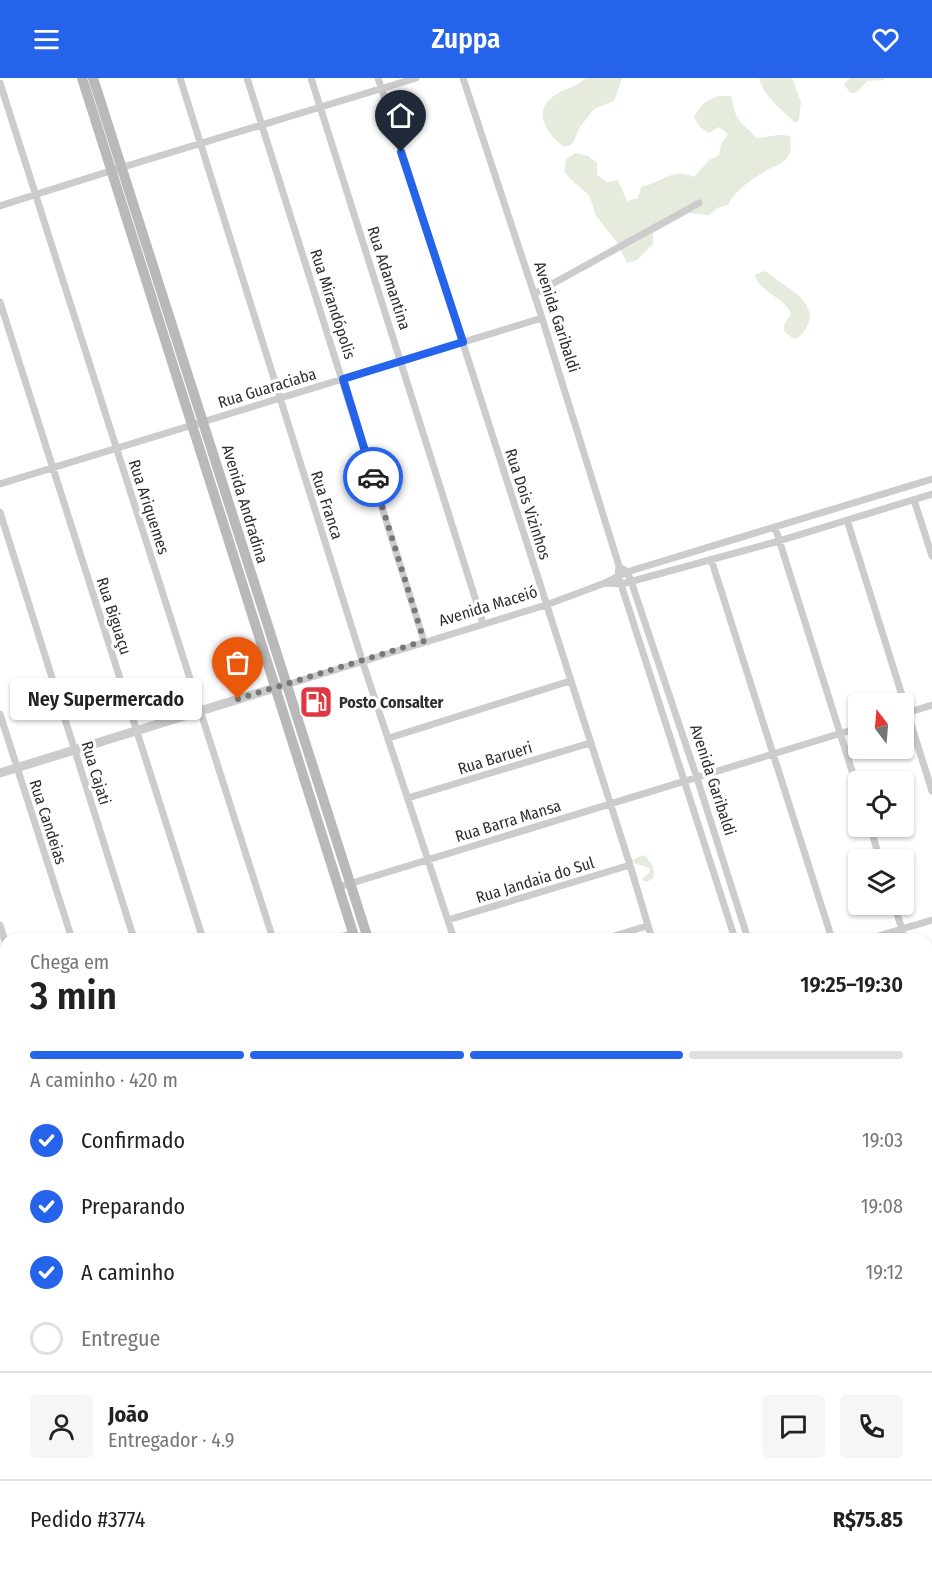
<!DOCTYPE html>
<html lang="pt">
<meta charset="utf-8">
<style>
:root{--surface:#fff;--page:#f6f6f6;--text:#222;--muted:#767676;--line:#e0e0e0;--accent:#2563eb}
body{margin:0;font-family:"Fira Sans Condensed",sans-serif;background:var(--page);color:var(--text);height:100vh;display:flex;flex-direction:column;font-size:22px;white-space:nowrap}
*{box-sizing:border-box;margin:0}
p{font-size:20px;color:var(--muted)}
.icon{flex:none;width:33px;height:33px;fill:none;stroke:currentColor;stroke-width:2;stroke-linecap:round;stroke-linejoin:round}
.map{position:relative;flex:1;overflow:hidden}
.drawer{position:absolute;left:0px;top:855px;width:933px;height:638px;display:flex;flex-direction:column;background:var(--surface);border-radius:18px 18px 0 0;box-shadow:0 2px 4px #0004}
.drawer>*{flex:none}
.needle{width:39px;rotate:344deg}
.tools{position:absolute;left:848px;top:615px;display:grid;gap:12px}
.tools a{display:grid;place-items:center;width:66px;height:66px;border-radius:6px;background:var(--surface);box-shadow:0 2px 4px #0004;font-size:30px}
.pin{position:absolute;display:grid;place-items:center;width:51px;height:51px;color:#fff;margin:-62px -26px;border-radius:50% 50% 50% 0;rotate:-45deg;box-shadow:0 0 6px #0007}
.pin .icon{rotate:45deg}
.courier{position:absolute;display:grid;place-items:center;width:60px;height:60px;margin:-30px;border:4px solid #2563eb;border-radius:50%;background:#fff;color:#222;box-shadow:0 2px 8px #0007}
.bubble{position:absolute;height:42px;border-radius:6px;background:var(--surface);box-shadow:0 2px 4px #0004;font-size:20px;font-weight:600;line-height:42px;text-align:center}
.summary em{font-style:normal;font-weight:600}
.summary div{display:flex;flex-direction:column-reverse}
.summary{display:flex;align-items:center;justify-content:space-between;height:102px;padding:0 30px}
h1{font-size:39px;font-weight:600;line-height:45px}
.bar{display:grid;grid-template-columns:repeat(4,1fr);gap:9px 6px;align-content:center;height:72px;padding:0 30px}
.bar i{height:8px;border-radius:4px;background:var(--line)}
.bar .current{background:var(--accent)}
.bar p{grid-column:span 4}
.line{display:flex;align-items:center;gap:15px;padding:0 30px;border-top:2px solid var(--line)}
.line div{flex:1}
.round{display:grid;place-items:center;flex:none;width:63px;height:63px;border-radius:6px;background:var(--page)}
ol{padding:0 30px;list-style:none}
li{display:flex;align-items:center;gap:18px;height:66px}
li p{margin-inline-start:auto}
li .icon{padding:6px;border-radius:50%;background:var(--accent);color:#fff;stroke-width:4}
li:last-child{color:var(--muted)}
li i{width:33px;height:33px;border:3px solid var(--line);border-radius:50%}
header{display:flex;justify-content:space-between;align-items:center;height:78px;padding:0 30px;background:var(--accent);color:#fff;font-size:27px;font-weight:600}
.map>svg:first-child{display:block}
.green{fill:#e5ecdd}
.lines{fill:none;stroke-linecap:round;stroke-linejoin:round}
.stream{stroke:#cadeeb;stroke-width:2}
.minor{stroke:#ccc;stroke-width:7}
.tertiary{stroke:#ccc;stroke-width:9}
.secondary{stroke:#b9b9b9;stroke-width:10}
.done{stroke:#787878;stroke-width:6;stroke-dasharray:0 10.8}
.route{stroke:#2563eb;stroke-width:8}
.labels{text-anchor:middle;dominant-baseline:central;stroke-width:6;stroke-linejoin:round;paint-order:stroke}
.street-label{font-size:16px;fill:#2f2f2f;stroke:#fff}
.poi-label{font-size:16px;font-weight:bold;fill:#2f2f2f;stroke:#fff;text-anchor:start}
</style>
<header><svg class="icon" aria-label="menu" viewBox="0 0 24 24"><path d="M4 6h16M4 12h16M4 18h16"/></svg>Zuppa<svg class="icon" aria-label="heart" viewBox="0 0 24 24"><path d="M12 20l-8-8c-3-5 5-10 8-4 3-6 11-1 8 4z"/></svg></header>
<div class="map">
<svg width="932" height="1492" viewBox="0 0 932 1492">
<rect width="100%" height="100%" fill="#fff"/>
<path class="green" d="M 586,0 L 623,0 C 618,7 618,15 614,23 L 594,31 L 580,49 L 573,65 L 569,68 L 563,68 C 549,58 533,36 550,21 C 560,11 576,10 586,0 Z
M 759,0 L 792,0 L 801,24 L 799,42 L 795,45 C 782,32 763,18 759,0 Z
M 850,0 L 884,0 L 884,2 L 867,3 L 856,15 L 850,15 L 844,6 Z
M 719,18 L 731,18 C 733,26 734,35 739,42 C 744,49 750,51 756,60 C 768,60 777,55 790,58 C 791,66 792,74 787,80 C 782,86 777,87 771,90 C 756,98 734,113 728,127 L 717,130 L 709,137 L 689,135 L 653,155 L 653,166 L 637,182 L 627,185 L 617,164 L 596,138 L 589,117 L 571,102 L 564,93 L 566,81 L 576,75 L 588,78 L 597,85 L 597,97 L 607,104 L 618,102 L 627,123 L 638,120 L 641,109 C 662,104 673,89 694,99 L 709,82 L 719,77 L 721,66 L 728,56 L 719,49 L 709,55 L 700,49 L 694,39 C 700,27 706,22 719,18 Z
M 764,193 C 772,196 777,202 784,207 C 805,220 822,238 798,260 L 792,260 L 784,253 L 784,247 L 791,236 C 784,218 760,216 755,197 Z
M 644,777 C 651,784 656,790 653,800 L 647,804 L 642,802 L 643,800 L 649,795 L 650,791 L 644,788 L 635,786 L 632,782 Z
M 6,1255 L 6,1420 L 0,1421 L 0,1258 Z
M 339,1486 L 340,1492 L 83,1492 L 81,1487 Z"/>
<g class="lines">
<path class="stream" d="M 0,1291 L 6,1288
M 0,1294 L 6,1300
M 251,1486 L 252,1492
M 316,1486 L 319,1492"/>
<path class="minor" d="M 180,0 L 362,582 L 454,861
M 247,0 L 424,563
M 311,0 L 483,545
M 378,0 L 630,787 L 652,861
M 463,0 L 542,240 L 619,488 L 618,497 L 735,861
M 0,5 L 273,861
M 0,128 C 138,83 277,43 416,0
M 534,216 L 699,125
M 0,224 L 203,861
M 0,406 L 542,240
M 914,422 L 932,478
M 0,434 L 134,861
M 847,442 L 932,713
M 775,449 L 858,712
M 711,481 L 832,861
M 623,491 L 627,494 L 631,503 L 697,700 L 748,861
M 605,505 L 622,506 L 779,463 L 932,416
M 286,607 L 546,527 L 605,505 L 627,494 L 932,401
M 0,636 L 72,861
M 903,636 L 932,627
M 389,660 L 570,603
M 408,720 L 590,665
M 870,748 L 880,782
M 339,809 L 858,650
M 894,826 L 905,861
M 448,842 L 630,787
M 0,847 L 6,867
M 334,861 L 353,855
M 604,861 L 647,848
M 868,861 L 932,842
M 927,928 L 932,944
M 0,967 L 6,965
M 0,1050 L 6,1068
M 927,1079 L 932,1076
M 927,1095 L 932,1091
M 0,1224 L 6,1233
M 927,1225 L 932,1223
M 927,1245 L 932,1262
M 0,1248 L 6,1245
M 927,1288 L 932,1287
M 927,1420 L 932,1419
M 0,1426 L 6,1424
M 0,1441 L 6,1440
M 472,1486 L 474,1492
M 653,1486 L 655,1492
M 851,1486 L 853,1492
M 343,1491 L 358,1486
M 779,1492 L 795,1486"/>
<path class="tertiary" d="M 0,695 L 281,608
M 927,1432 L 932,1448
M 927,1469 L 932,1485"/>
<path class="secondary" d="M 82,0 L 355,861
M 93,0 L 368,861
M 555,1486 L 557,1492
M 567,1486 L 569,1492"/>
</g>
<g class="lines">
<path class="done" d="M 238,621 L 424,563 L 373,399"/>
<path class="route" d="M 373,399 L 343,301 L 463,264 L 401,74"/>
</g>
<defs>
<symbol id="fuel-square" viewBox="-11 -11 22 22"><rect x="-9" y="-9" width="18" height="18" rx="4" fill="#df3842" stroke="#fff"/><path d="M-5.5-6h7V0h2V4h1.3V-2.5L3-4.5l.8-.8L6-3V5H2.5V1h-1V6h-7ZM-4.2-4.7v3.2H.2V-4.7Z" fill="#fff"/></symbol>
</defs>
<g fill-rule="evenodd">
<use href="#fuel-square" x="297" y="605" width="38" height="38"/>
</g>
<g class="labels">
<g class="street-label">
<text transform="translate(389 200) rotate(72)">Rua Adamantina</text>
<text transform="translate(333 226) rotate(72)">Rua Mirandópolis</text>
<text transform="translate(557 239) rotate(72)">Avenida Garibaldi</text>
<text transform="translate(267 310) rotate(-17)">Rua Guaraciaba</text>
<text transform="translate(245 426) rotate(73)">Avenida Andradina</text>
<text transform="translate(528 426) rotate(72)">Rua Dois Vizinhos</text>
<text transform="translate(327 427) rotate(72)">Rua Franca</text>
<text transform="translate(149 429) rotate(72)">Rua Ariquemes</text>
<text transform="translate(488 528) rotate(-17)">Avenida Maceió</text>
<text transform="translate(114 538) rotate(72)">Rua Biguaçu</text>
<text transform="translate(495 680) rotate(-17)">Rua Barueri</text>
<text transform="translate(96 695) rotate(73)">Rua Cajati</text>
<text transform="translate(713 702) rotate(72)">Avenida Garibaldi</text>
<text transform="translate(508 743) rotate(-17)">Rua Barra Mansa</text>
<text transform="translate(48 744) rotate(72)">Rua Candeias</text>
<text transform="translate(535 802) rotate(-17)">Rua Jandaia do Sul</text>
</g>
<g class="poi-label">
<text x="339" y="624">Posto Consalter</text>
</g>
</g>
</svg>
<div class="tools">
<a><svg class="needle" viewBox="-14 -14 28 28"><path d="M0-13l5 13h-10z" fill="#e53935"/><path d="M0 13l5-13h-10z" fill="#767676"/></svg></a>
<a><svg class="icon" aria-label="locate" viewBox="0 0 24 24"><circle cx="12" cy="12" r="6"/><path d="M12 2v4M12 18v4M2 12h4M18 12h4"/></svg></a>
<a><svg class="icon" aria-label="layers" viewBox="0 0 24 24"><path d="M12 4l9 5-9 5-9-5zM3 14l9 5 9-5"/></svg></a>
</div>
<div class="pin" style="left:238px;top:621px;background:#ea580c"><svg class="icon" aria-label="bag" viewBox="0 0 24 24"><path d="M5 8h14l-1 12H6zM9 8a3 3 0 0 1 6 0"/></svg></div>
<div class="pin" style="left:401px;top:74px;background:#1f2937"><svg class="icon" aria-label="home" viewBox="0 0 24 24"><path d="M3 11l9-7 9 7M6 9v11h12V9"/></svg></div>
<div class="courier" style="left:373px;top:399px"><svg class="icon" aria-label="car" viewBox="0 0 24 24"><path d="M5 17H2v-5l4-1 3-4h7l3 4 3 1v5h-3M9 17h6M6 11h13"/><circle cx="7" cy="17" r="2"/><circle cx="17" cy="17" r="2"/></svg></div>
<div class="bubble" style="left:10px;top:600px;width:192px">Ney Supermercado</div>
<section class="drawer">
<div class="summary"><div><h1>3 min</h1><p>Chega em</p></div><em>19:25–19:30</em></div>
<div class="bar"><i class="current"></i><i class="current"></i><i class="current"></i><i></i><p>A caminho · 420 m</p></div>
<ol>
<li><svg class="icon" aria-label="check" viewBox="0 0 24 24"><path d="M5 12l5 5 9-10"/></svg>Confirmado<p>19:03</p></li>
<li><svg class="icon" aria-label="check" viewBox="0 0 24 24"><path d="M5 12l5 5 9-10"/></svg>Preparando<p>19:08</p></li>
<li><svg class="icon" aria-label="check" viewBox="0 0 24 24"><path d="M5 12l5 5 9-10"/></svg>A caminho<p>19:12</p></li>
<li><i></i>Entregue</li>
</ol>
<div class="line" style="height:108px"><a class="round"><svg class="icon" aria-label="person" viewBox="0 0 24 24"><circle cx="12" cy="8" r="4"/><path d="M4 21q1-7 8-7t8 7"/></svg></a><div><b>João</b><p>Entregador · 4.9</p></div><a class="round"><svg class="icon" aria-label="chat" viewBox="0 0 24 24"><path d="M4 5h16v11H9l-5 4z"/></svg></a><a class="round"><svg class="icon" aria-label="phone" viewBox="0 0 24 24"><path d="M5 4h4l2 5-3 2q2 4 5 5l2-3 5 2v4C11 20 4 13 5 4z"/></svg></a></div>
<div class="line" style="height:78px"><div>Pedido #3774</div><b>R$75.85</b></div>
</section>
</div>
